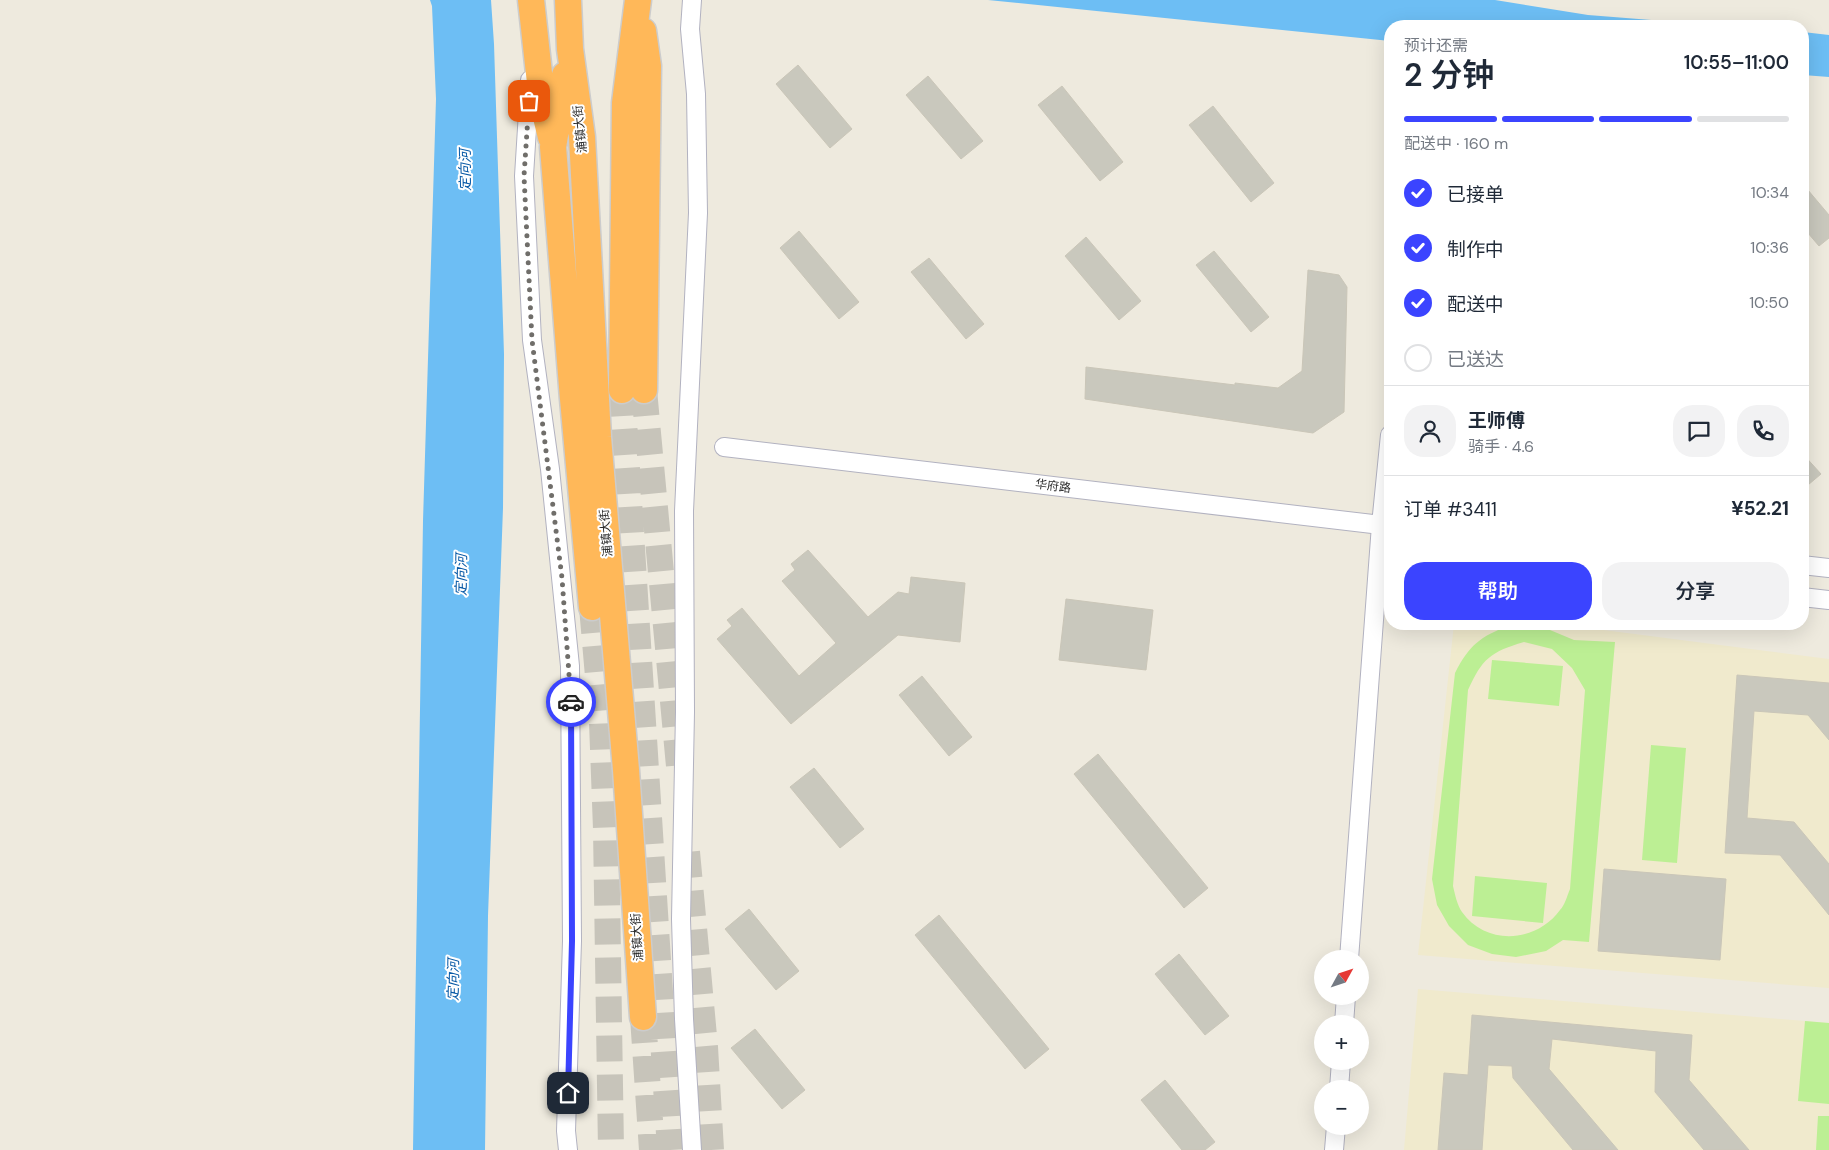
<!DOCTYPE html>
<html lang="zh">
<meta charset="utf-8">
<style>
:root{--surface:#fff;--page:#f2f2f3;--text:#1f2937;--muted:#747a83;--line:#e0e1e3;--accent:#3b44ff}
body{margin:0;font-family:"DM Sans","Noto Sans SC",sans-serif;background:var(--page);color:var(--text);height:100vh;display:flex;flex-direction:column;font-size:19px;white-space:nowrap}
*{box-sizing:border-box;margin:0}
p{font-size:16px;color:var(--muted)}
.icon{flex:none;width:28px;height:28px;fill:none;stroke:currentColor;stroke-width:2;stroke-linecap:round;stroke-linejoin:round}
.map{position:relative;flex:1;overflow:hidden}
.details{position:absolute;left:1384px;top:20px;width:425px;height:610px;display:flex;flex-direction:column;background:var(--surface);border-radius:20px;box-shadow:0 5px 20px #0002}
.details>*{flex:none}
.needle{width:32px;rotate:50deg}
.tools{position:absolute;left:1314px;top:950px;display:grid;gap:10px}
.tools a{display:grid;place-items:center;width:55px;height:55px;border-radius:50%;background:var(--surface);box-shadow:0 5px 20px #0002;font-size:25px}
.pin{position:absolute;display:grid;place-items:center;width:42px;height:42px;color:#fff;margin:-21px;border-radius:10px;box-shadow:0 2px 8px #0006}
.courier{position:absolute;display:grid;place-items:center;width:50px;height:50px;margin:-25px;border:4px solid #3b44ff;border-radius:50%;background:#fff;color:#222;box-shadow:0 1px 6px #0007}
.headline em{font-style:normal;font-weight:600}
.headline div{display:flex;flex-direction:column-reverse}
.headline{display:flex;align-items:center;justify-content:space-between;height:85px;padding:0 20px}
h1{font-size:32px;font-weight:600;line-height:38px}
.bar{display:grid;grid-template-columns:repeat(4,1fr);gap:8px 5px;align-content:center;height:60px;padding:0 20px}
.bar i{height:6px;border-radius:4px;background:var(--line)}
.bar .on{background:var(--accent)}
.bar p{grid-column:span 4}
.line{display:flex;align-items:center;gap:12px;padding:0 20px;border-top:1px solid var(--line)}
.line div{flex:1}
.round{display:grid;place-items:center;flex:none;width:52px;height:52px;border-radius:20px;background:var(--page)}
ol{padding:0 20px;list-style:none}
li{display:flex;align-items:center;gap:15px;height:55px}
li p{margin-inline-start:auto}
li .icon{padding:5px;border-radius:50%;background:var(--accent);color:#fff;stroke-width:4}
li:last-child{color:var(--muted)}
li i{width:28px;height:28px;border:2px solid var(--line);border-radius:50%}
.cta{display:flex;gap:10px;margin-top:auto;padding:10px 20px}
.cta a{flex:1;height:58px;border-radius:20px;background:var(--accent);color:#fff;font-size:20px;font-weight:600;line-height:58px;text-align:center}
.cta a+a{background:var(--page);color:var(--text)}
.map>svg:first-child{display:block}
.education{fill:#f0eacd}
.pitch{fill:#bcef94;fill-rule:evenodd}
.water{fill:#6dbef4}
.building{fill:#c9c8bd;stroke:#cac6b8}
.lines{fill:none;stroke-linecap:round;stroke-linejoin:round}
.highway-tunnel{stroke:#c7c4ba;stroke-width:26;stroke-dasharray:26 13;stroke-linecap:butt}
.minor-casing{stroke:#b2b2c0;stroke-width:20}
.highway-casing{stroke:#ccc;stroke-width:29}
.minor{stroke:#fff;stroke-width:18}
.highway{stroke:#ffb859;stroke-width:26}
.done{stroke:#706e6a;stroke-width:5;stroke-dasharray:0 9}
.route{stroke:#3b44ff;stroke-width:6}
.labels{text-anchor:middle;dominant-baseline:central;stroke-width:4;stroke-linejoin:round;paint-order:stroke}
.street-label{font-size:12px;fill:#2c2c2c;stroke:#fff}
.water-label{font-size:14px;font-style:italic;fill:#0759a6;stroke:#fff}
</style>
<div class="map">
<svg width="1829" height="1150" viewBox="0 0 1829 1150">
<rect width="100%" height="100%" fill="#eeeade"/>
<path class="education" d="M 1454,624 L 1557,624 L 1829,659 L 1829,988 L 1418,955 Z
M 1418,989 L 1829,1023 L 1829,1150 L 1404,1150 Z"/>
<path class="pitch" d="M 1510,625 L 1550,630 L 1574,640 L 1615,642 L 1589,942 L 1563,940 L 1546,951 L 1516,957 L 1492,954 L 1468,945 L 1449,926 L 1437,905 L 1432,879 L 1455,673 C 1470,644 1480,637 1510,625 ZM 1524,642 L 1552,649 L 1572,668 L 1585,690 L 1570,889 C 1567,896 1565,905 1560,910 C 1536,943 1486,946 1462,912 C 1457,905 1455,894 1453,886 L 1468,690 C 1482,659 1490,652 1524,642 Z
M 1492,660 L 1563,666 L 1559,706 L 1488,699 Z
M 1651,745 L 1686,748 L 1677,863 L 1642,860 Z
M 1475,876 L 1547,883 L 1543,923 L 1472,916 Z
M 1805,1021 L 1829,1023 L 1829,1104 L 1798,1101 Z
M 1818,1116 L 1829,1116 L 1829,1150 L 1816,1150 Z"/>
<path class="water" d="M 430,0 L 491,0 L 494,44 L 504,354 L 503,508 L 488,916 L 485,1150 L 413,1150 L 423,521 L 436,99 L 432,6 Z
M 988,0 L 1495,0 L 1588,15 L 1727,26 L 1390,26 L 1390,41 Z
M 1803,32 L 1829,35 L 1829,77 L 1803,75 Z"/>
<path class="building" d="M 798,65 L 852,129 L 830,148 L 776,84 Z
M 928,76 L 983,141 L 961,159 L 906,95 Z
M 1062,86 L 1123,162 L 1100,181 L 1038,105 Z
M 1213,106 L 1274,183 L 1251,202 L 1189,125 Z
M 1802,183 L 1829,215 L 1829,238 L 1819,246 L 1802,226 Z
M 799,231 L 859,302 L 839,319 L 780,248 Z
M 1086,237 L 1141,301 L 1119,320 L 1065,256 Z
M 1214,251 L 1269,317 L 1251,332 L 1196,265 Z
M 929,258 L 984,324 L 966,339 L 911,272 Z
M 1308,270 L 1339,275 L 1347,287 L 1344,412 L 1313,433 L 1085,399 L 1086,367 L 1235,385 L 1235,383 L 1278,388 L 1302,371 Z
M 1802,453 L 1821,474 L 1802,490 Z
M 808,550 L 868,617 L 898,592 L 909,594 L 911,577 L 965,583 L 960,642 L 898,635 L 791,724 L 717,639 L 732,626 L 727,620 L 742,608 L 799,676 L 836,643 L 782,581 L 795,570 L 791,564 Z
M 1066,599 L 1153,610 L 1146,670 L 1059,660 Z
M 1737,675 L 1829,683 L 1829,740 L 1808,715 L 1754,711 L 1747,818 L 1794,822 L 1829,864 L 1829,915 L 1780,855 L 1725,853 Z
M 922,676 L 972,737 L 949,756 L 899,695 Z
M 1098,754 L 1208,888 L 1184,908 L 1074,774 Z
M 814,768 L 864,829 L 840,848 L 790,787 Z
M 1604,869 L 1726,879 L 1720,960 L 1598,951 Z
M 749,909 L 799,971 L 776,990 L 725,929 Z
M 939,915 L 1049,1049 L 1025,1069 L 915,935 Z
M 1179,954 L 1229,1016 L 1205,1035 L 1155,974 Z
M 1472,1015 L 1692,1035 L 1689,1080 L 1749,1150 L 1704,1150 L 1655,1092 L 1656,1051 L 1552,1039 L 1549,1069 L 1618,1150 L 1573,1150 L 1513,1078 L 1512,1066 L 1488,1065 L 1482,1150 L 1438,1150 L 1444,1073 L 1468,1075 Z
M 755,1029 L 805,1090 L 782,1109 L 731,1048 Z
M 1165,1080 L 1215,1142 L 1205,1150 L 1182,1150 L 1141,1100 Z"/>
<g class="lines">
<path class="highway-tunnel" d="M 622,390 L 670,1150
M 644,390 L 679,766
M 592,607 L 602,722 L 606,829 L 611,1150
M 687,852 L 705,1047 L 711,1150
M 643,1017 L 652,1150"/>
<defs>
<path id="minor" d="M 692,0 L 690,29 L 696,94 L 698,213 L 684,511 L 685,712 L 681,919 L 684,1019 L 692,1150
M 530,80 L 524,176 L 532,340 L 550,469 L 570,666 L 572,941 L 566,1131 L 568,1150
M 724,447 L 1381,525 L 1390,524
M 1802,565 L 1829,568
M 1802,597 L 1829,600
M 1349,959 L 1381,525 L 1390,435
M 1344,1024 L 1346,996
M 1339,1089 L 1341,1061
M 1334,1150 L 1336,1126"/>
<path id="highway" d="M 531,0 L 542,101 L 551,137
M 568,0 L 570,49 L 582,137 L 598,437 L 626,770 L 643,1017
M 643,31 L 648,66 L 644,390
M 565,75 L 553,147 L 573,399 L 592,607
M 622,390 L 625,103 L 638,0"/>
</defs>
<use href="#minor" class="minor-casing"/>
<use href="#highway" class="highway-casing"/>
<use href="#minor" class="minor"/>
<use href="#highway" class="highway"/>
</g>
<g class="lines">
<path class="done" d="M 529,101 L 524,176 L 532,340 L 562,578 L 571,702"/>
<path class="route" d="M 568,1093 L 572,941 L 571,702"/>
</g>
<g class="labels">
<g class="street-label">
<text transform="translate(580 129) rotate(-96)">浦镇大街</text>
<text transform="translate(1053 486) rotate(7)">华府路</text>
<text transform="translate(606 533) rotate(-95)">浦镇大街</text>
<text transform="translate(637 937) rotate(-94)">浦镇大街</text>
</g>
<g class="water-label">
<text transform="translate(465 170) rotate(-91)">定向河</text>
<text transform="translate(461 575) rotate(-89)">定向河</text>
<text transform="translate(453 980) rotate(-89)">定向河</text>
</g>
</g>
</svg>
<div class="tools">
<a><svg class="needle" viewBox="-14 -14 28 28"><path d="M0-13l5 13h-10z" fill="#e53935"/><path d="M0 13l5-13h-10z" fill="#747a83"/></svg></a>
<a>+</a>
<a>−</a>
</div>
<div class="pin" style="left:529px;top:101px;background:#ea580c"><svg class="icon" aria-label="bag" viewBox="0 0 24 24"><path d="M5 8h14l-1 12H6zM9 8a3 3 0 0 1 6 0"/></svg></div>
<div class="pin" style="left:568px;top:1093px;background:#1f2937"><svg class="icon" aria-label="home" viewBox="0 0 24 24"><path d="M3 11l9-7 9 7M6 9v11h12V9"/></svg></div>
<div class="courier" style="left:571px;top:702px"><svg class="icon" aria-label="car" viewBox="0 0 24 24"><path d="M5 17H2v-5l4-1 3-4h7l3 4 3 1v5h-3M9 17h6M6 11h13"/><circle cx="7" cy="17" r="2"/><circle cx="17" cy="17" r="2"/></svg></div>
<section class="details">
<div class="headline"><div><h1>2 分钟</h1><p>预计还需</p></div><em>10:55–11:00</em></div>
<div class="bar"><i class="on"></i><i class="on"></i><i class="on"></i><i></i><p>配送中 · 160 m</p></div>
<ol>
<li><svg class="icon" aria-label="check" viewBox="0 0 24 24"><path d="M5 12l5 5 9-10"/></svg>已接单<p>10:34</p></li>
<li><svg class="icon" aria-label="check" viewBox="0 0 24 24"><path d="M5 12l5 5 9-10"/></svg>制作中<p>10:36</p></li>
<li><svg class="icon" aria-label="check" viewBox="0 0 24 24"><path d="M5 12l5 5 9-10"/></svg>配送中<p>10:50</p></li>
<li><i></i>已送达</li>
</ol>
<div class="line" style="height:90px"><a class="round"><svg class="icon" aria-label="person" viewBox="0 0 24 24"><circle cx="12" cy="8" r="4"/><path d="M4 21q1-7 8-7t8 7"/></svg></a><div><b>王师傅</b><p>骑手 · 4.6</p></div><a class="round"><svg class="icon" aria-label="chat" viewBox="0 0 24 24"><path d="M4 5h16v11H9l-5 4z"/></svg></a><a class="round"><svg class="icon" aria-label="phone" viewBox="0 0 24 24"><path d="M5 4h4l2 5-3 2q2 4 5 5l2-3 5 2v4C11 20 4 13 5 4z"/></svg></a></div>
<div class="line" style="height:65px"><div>订单 #3411</div><b>¥52.21</b></div>
<div class="cta"><a>帮助</a><a>分享</a></div>
</section>
</div>
